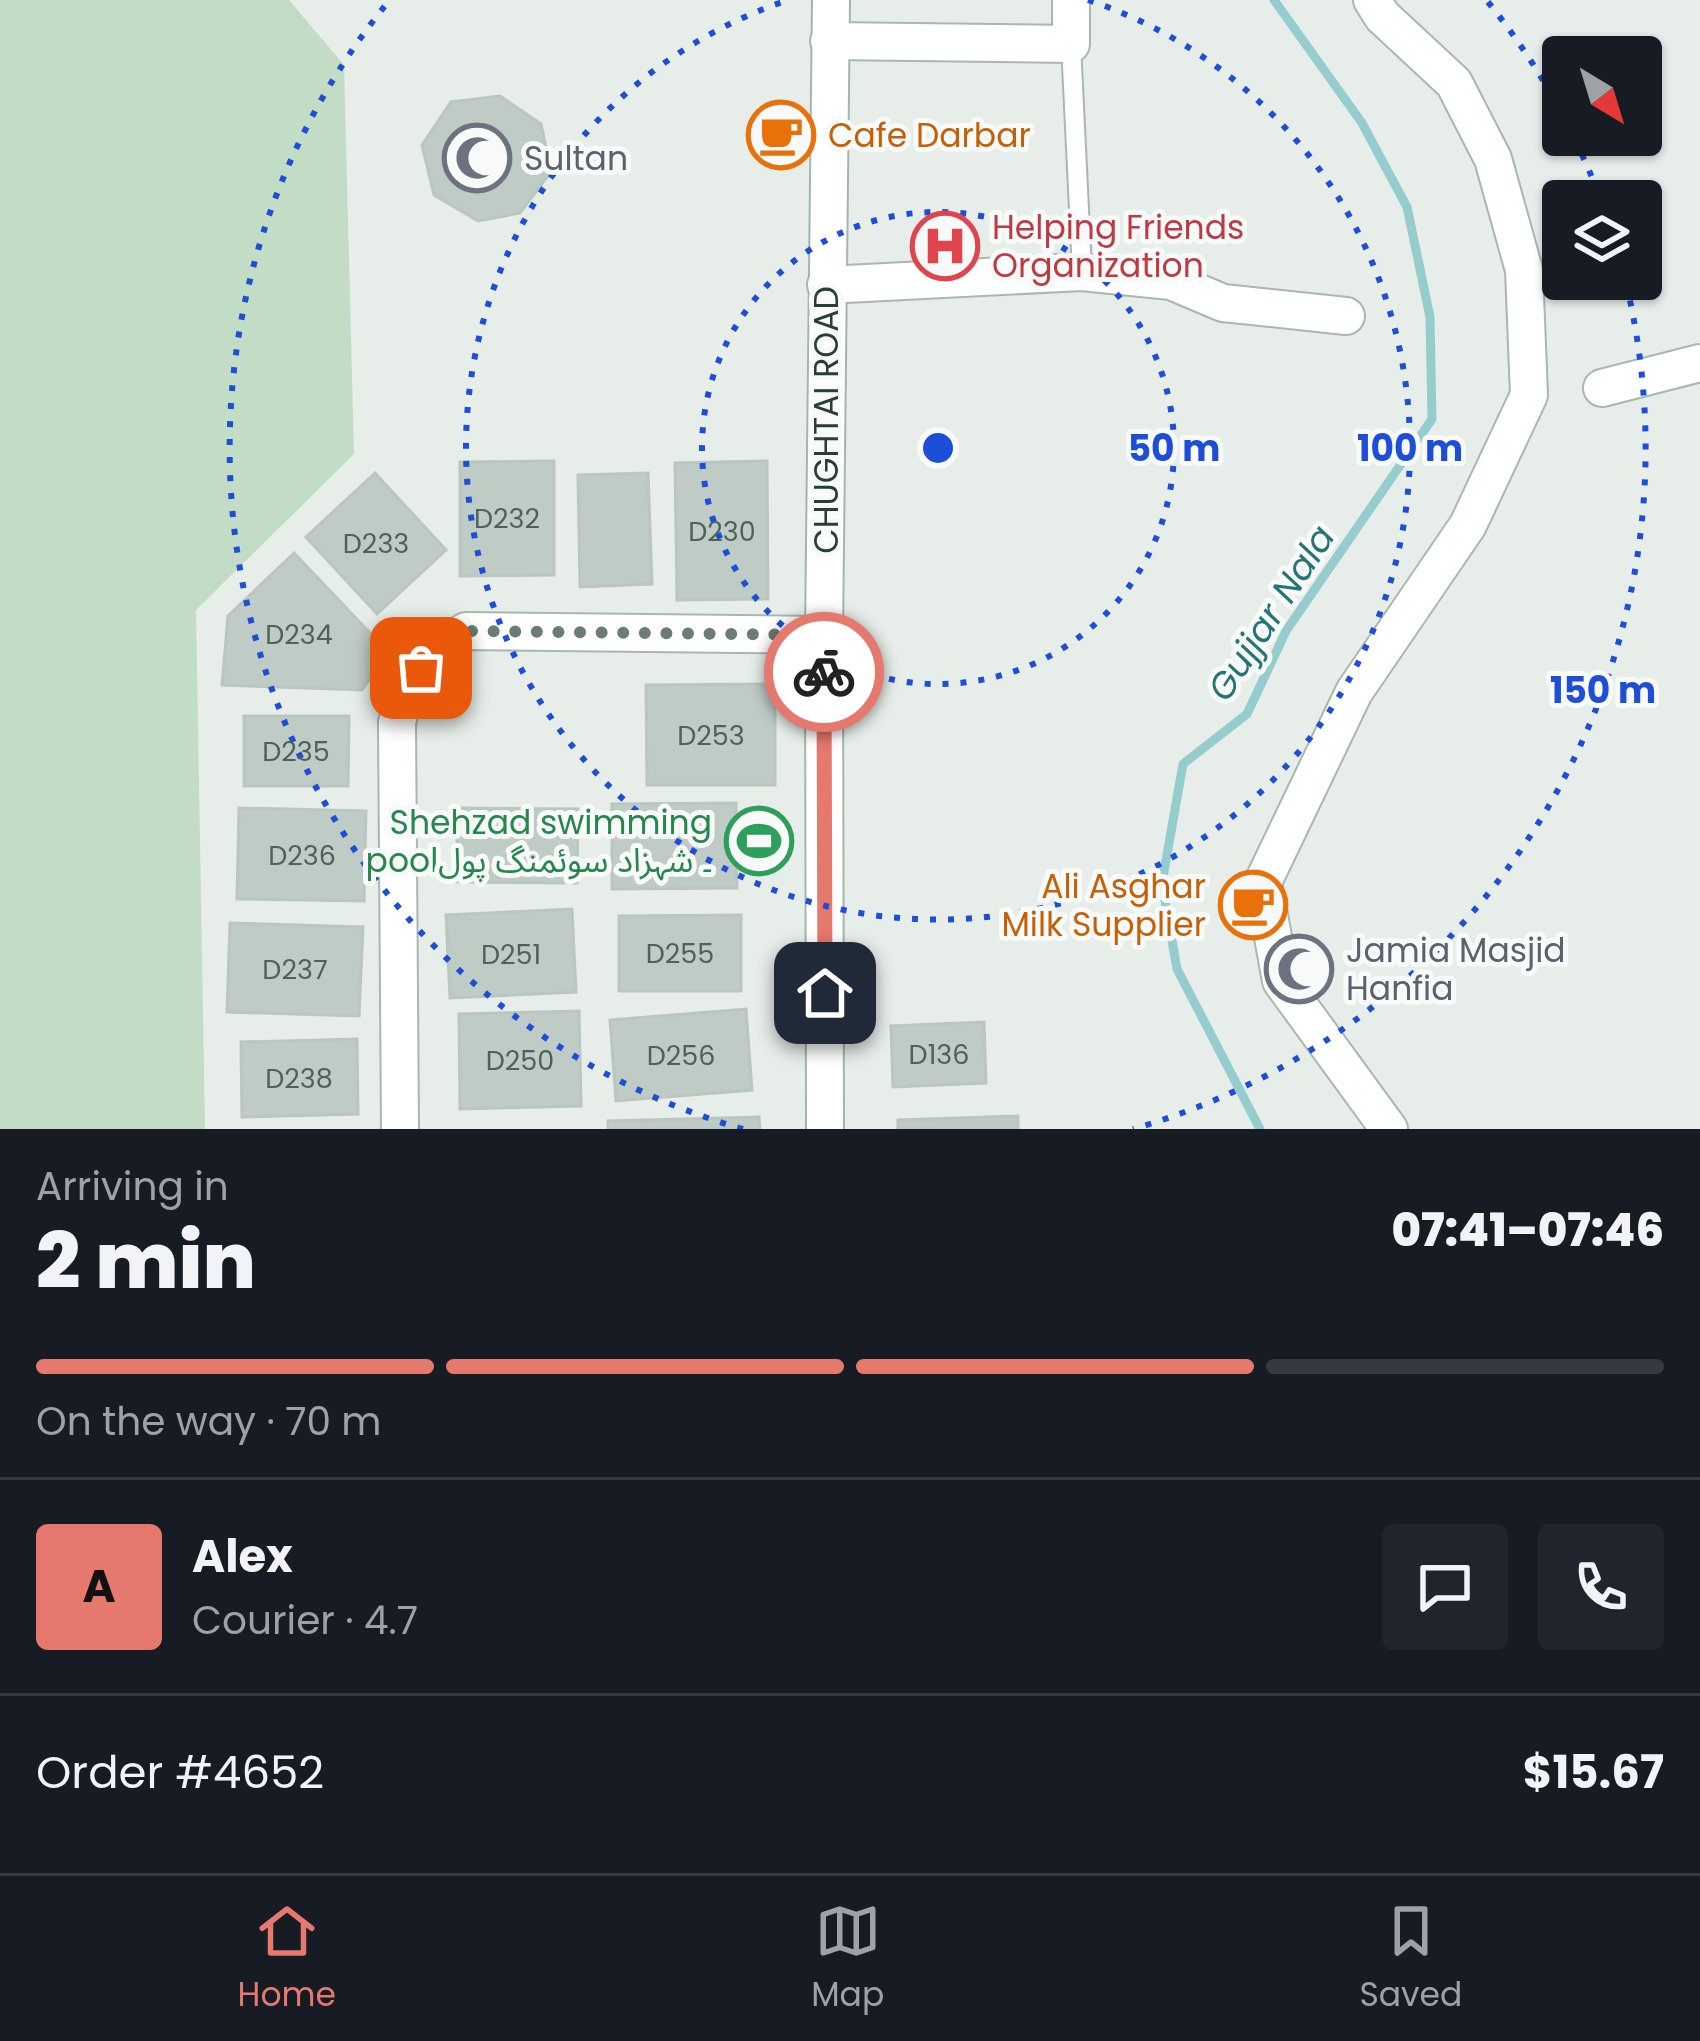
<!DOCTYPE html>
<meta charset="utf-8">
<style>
:root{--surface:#171b24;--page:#20242c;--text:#f1f3f6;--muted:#9ea1a6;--line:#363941;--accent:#e5796d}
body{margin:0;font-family:Poppins,"Noto Sans Arabic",sans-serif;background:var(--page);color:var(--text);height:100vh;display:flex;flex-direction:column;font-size:45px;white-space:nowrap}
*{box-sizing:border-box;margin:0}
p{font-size:39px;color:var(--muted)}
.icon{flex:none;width:66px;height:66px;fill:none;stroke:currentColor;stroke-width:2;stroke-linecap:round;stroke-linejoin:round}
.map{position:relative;height:1129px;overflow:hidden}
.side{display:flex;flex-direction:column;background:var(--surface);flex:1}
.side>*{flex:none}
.needle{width:78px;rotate:142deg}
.controls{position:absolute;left:1542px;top:36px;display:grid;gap:24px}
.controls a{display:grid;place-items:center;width:120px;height:120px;border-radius:12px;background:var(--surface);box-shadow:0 3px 9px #0004;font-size:60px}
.pin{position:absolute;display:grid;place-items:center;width:102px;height:102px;color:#fff;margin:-51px;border-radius:24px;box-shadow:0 6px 18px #0006}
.courier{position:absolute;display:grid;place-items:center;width:120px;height:120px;margin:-60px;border:9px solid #e5796d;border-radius:50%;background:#fff;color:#222;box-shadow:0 3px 15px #0007}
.overview em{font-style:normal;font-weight:800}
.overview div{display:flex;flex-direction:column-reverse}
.overview{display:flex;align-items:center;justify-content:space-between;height:204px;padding:0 36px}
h1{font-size:78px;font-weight:800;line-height:90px}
.bar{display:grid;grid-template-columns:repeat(4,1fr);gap:18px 12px;align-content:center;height:144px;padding:0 36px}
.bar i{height:15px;border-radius:9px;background:var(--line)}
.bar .on{background:var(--accent)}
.bar p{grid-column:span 4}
.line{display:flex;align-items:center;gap:30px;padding:0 36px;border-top:3px solid var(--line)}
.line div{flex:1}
.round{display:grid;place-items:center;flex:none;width:126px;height:126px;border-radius:12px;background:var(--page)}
.tabs{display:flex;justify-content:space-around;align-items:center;height:168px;border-top:3px solid var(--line);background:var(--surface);font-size:33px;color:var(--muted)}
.tabs a{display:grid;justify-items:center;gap:6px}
.tabs .on{color:var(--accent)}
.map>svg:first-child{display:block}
.green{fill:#c2dcc5}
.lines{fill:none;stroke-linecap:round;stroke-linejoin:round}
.stream{stroke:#95cccd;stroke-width:9}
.building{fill:#bfcbc5;stroke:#b9c7bf;stroke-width:3}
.lane-casing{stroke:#aab6b0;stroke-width:22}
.street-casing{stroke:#aab6b0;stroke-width:40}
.secondary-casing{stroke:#a3b6ac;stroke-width:40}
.lane{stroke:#fff;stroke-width:18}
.street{stroke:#fff;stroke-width:36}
.secondary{stroke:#fff;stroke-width:36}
.done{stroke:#6a7c74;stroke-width:12;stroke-dasharray:0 21.6}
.route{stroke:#e5796d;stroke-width:15}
.ring{fill:none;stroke:#1d4ed8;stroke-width:6;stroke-dasharray:6 12}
.labels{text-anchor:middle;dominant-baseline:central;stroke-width:10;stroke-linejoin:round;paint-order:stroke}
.number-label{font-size:27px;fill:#4d6259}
.food-label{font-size:33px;fill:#c56008;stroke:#f7faf8;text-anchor:start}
.worship-label{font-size:33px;fill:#5b616d;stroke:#f7faf8;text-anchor:start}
.health-label{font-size:33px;fill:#be3a42;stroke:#f7faf8;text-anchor:start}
.street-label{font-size:33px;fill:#273f35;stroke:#f7faf8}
.leisure-label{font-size:33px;fill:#27864d;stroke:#f7faf8;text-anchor:end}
.water-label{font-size:36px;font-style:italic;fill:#267475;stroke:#f7faf8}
.centre{fill:#1d4ed8;stroke:#f7faf8;stroke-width:6}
.ring-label{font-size:36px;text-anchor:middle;font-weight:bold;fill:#1d4ed8;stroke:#f7faf8;stroke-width:10;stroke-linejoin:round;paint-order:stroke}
</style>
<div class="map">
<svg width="1700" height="1129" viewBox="0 0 1700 1129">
<rect width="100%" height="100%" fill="#e7eeea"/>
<path class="green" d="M 0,0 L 289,0 L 344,65 L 354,454 L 196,610 L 205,1129 L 0,1129 Z"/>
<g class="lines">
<path class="stream" d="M 1260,1129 L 1177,969 L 1162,883 L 1183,764 L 1247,714 L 1286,631 L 1432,419 L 1430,317 L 1407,207 L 1362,123 L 1274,0"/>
</g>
<path class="building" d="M 500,96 L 541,124 L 551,172 L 520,213 L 478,221 L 434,195 L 422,145 L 451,102 Z
M458 159a22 22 0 1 1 44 0a22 22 0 1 1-44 0Z
M 554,461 L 554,575 L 460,576 L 460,462 Z
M 767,461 L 768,599 L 677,600 L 675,463 Z
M 375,473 L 446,550 L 377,614 L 306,537 Z
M 648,473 L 652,584 L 580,587 L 578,475 Z
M 294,553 L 388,652 L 362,690 L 222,685 L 228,616 Z
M 775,684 L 775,785 L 647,785 L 646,685 Z
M 244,716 L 349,716 L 348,786 L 244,786 Z
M 736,803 L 737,888 L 612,889 L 612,804 Z
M 239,808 L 366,811 L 364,901 L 237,899 Z
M 457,808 L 578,809 L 577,883 L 457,882 Z
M 572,909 L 576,992 L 450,998 L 446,915 Z
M 741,915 L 741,991 L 619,991 L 619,916 Z
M 230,923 L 363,927 L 359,1016 L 227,1012 Z
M 746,1009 L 752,1090 L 616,1101 L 610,1020 Z
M 579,1011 L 581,1106 L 460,1109 L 459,1014 Z
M 984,1022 L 986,1083 L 893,1087 L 891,1026 Z
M 357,1039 L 358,1114 L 242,1117 L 241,1042 Z
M 1018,1116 L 1018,1129 L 898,1129 L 898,1120 Z
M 759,1117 L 760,1129 L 608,1129 L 608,1121 Z"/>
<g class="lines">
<defs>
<path id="lane" d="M 1071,44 L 1082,272"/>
<path id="street" d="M 1372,0 L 1382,16 L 1454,83 L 1493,159 L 1524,270 L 1529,395 L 1468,525 L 1354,692 L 1263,882 L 1281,981 L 1389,1129
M 829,41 L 1071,44 L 1071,0
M 826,285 L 1082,272 L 1171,281 L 1223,303 L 1346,316
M 1602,388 L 1700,363
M 400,1129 L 397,723 C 407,676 425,656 466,631 L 824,635"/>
<path id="secondary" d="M 825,1129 L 824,635 L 831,0"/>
</defs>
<use href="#lane" class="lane-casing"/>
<use href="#street" class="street-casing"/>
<use href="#secondary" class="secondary-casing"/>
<use href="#lane" class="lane"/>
<use href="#street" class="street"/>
<use href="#secondary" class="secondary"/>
</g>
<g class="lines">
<path class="done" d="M 421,668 L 438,649 L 466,631 L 824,635 L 824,672"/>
<path class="route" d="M 824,672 L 825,993"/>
</g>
<g class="ring">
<circle cx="938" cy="448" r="236"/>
<path d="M1088 0A472 472 0 1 1 788 0"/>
<path d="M743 1129A708 708 0 0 1 388 2M1488 2A708 708 0 0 1 1560 110M1574 138A708 708 0 0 1 1601 200M1626 283A708 708 0 0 1 1133 1129"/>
</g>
<defs>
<symbol id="cafe-ring" viewBox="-11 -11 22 22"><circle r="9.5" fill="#f7faf8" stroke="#e8710a" stroke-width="1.5"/><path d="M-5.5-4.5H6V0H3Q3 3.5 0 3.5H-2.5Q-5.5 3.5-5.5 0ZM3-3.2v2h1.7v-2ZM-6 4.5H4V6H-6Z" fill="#e8710a"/></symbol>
<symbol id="mosque-ring" viewBox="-11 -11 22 22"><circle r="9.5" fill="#f7faf8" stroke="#6b7280" stroke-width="1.5"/><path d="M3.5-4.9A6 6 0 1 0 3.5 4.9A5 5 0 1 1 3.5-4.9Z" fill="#6b7280"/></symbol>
<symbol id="hospital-ring" viewBox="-11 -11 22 22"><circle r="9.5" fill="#f7faf8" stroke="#e0444e" stroke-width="1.5"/><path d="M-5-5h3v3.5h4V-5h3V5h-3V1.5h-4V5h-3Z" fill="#e0444e"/></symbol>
<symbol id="stadium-ring" viewBox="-11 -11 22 22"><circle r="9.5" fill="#f7faf8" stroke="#2e9e5b" stroke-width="1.5"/><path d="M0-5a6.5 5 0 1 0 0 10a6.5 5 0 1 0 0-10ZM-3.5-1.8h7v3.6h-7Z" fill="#2e9e5b"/></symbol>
</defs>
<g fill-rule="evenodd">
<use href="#cafe-ring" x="743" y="97" width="76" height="76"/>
<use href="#mosque-ring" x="439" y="120" width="76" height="76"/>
<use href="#hospital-ring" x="907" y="208" width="76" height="76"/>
<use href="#stadium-ring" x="721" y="803" width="76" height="76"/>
<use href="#cafe-ring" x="1215" y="867" width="76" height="76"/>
<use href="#mosque-ring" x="1261" y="931" width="76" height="76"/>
</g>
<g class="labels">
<g class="number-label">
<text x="507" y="518">D232</text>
<text x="722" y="531">D230</text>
<text x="376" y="543">D233</text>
<text x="299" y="634">D234</text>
<text x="711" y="735">D253</text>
<text x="296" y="751">D235</text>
<text x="302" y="855">D236</text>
<text x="680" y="953">D255</text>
<text x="511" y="954">D251</text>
<text x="295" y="969">D237</text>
<text x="939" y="1054">D136</text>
<text x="681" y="1055">D256</text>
<text x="520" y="1060">D250</text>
<text x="299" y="1078">D238</text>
</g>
<g class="food-label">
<text x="828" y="135">Cafe Darbar</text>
<text x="1206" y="886" text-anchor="end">Ali Asghar<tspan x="1206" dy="38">Milk Supplier</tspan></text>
</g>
<g class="worship-label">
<text x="524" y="158">Sultan</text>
<text x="1346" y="950">Jamia Masjid<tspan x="1346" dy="38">Hanfia</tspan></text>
</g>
<g class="health-label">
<text x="992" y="227">Helping Friends<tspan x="992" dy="38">Organization</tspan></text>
</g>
<g class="street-label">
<text transform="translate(826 420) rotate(-90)">CHUGHTAI ROAD</text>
</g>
<g class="leisure-label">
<text x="712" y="822">Shehzad swimming<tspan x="712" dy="38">pool۔ شہزاد سوئمنگ پول</tspan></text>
</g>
<g class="water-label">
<text transform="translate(1271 613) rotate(-57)">Gujjar Nala</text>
</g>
</g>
<circle cx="938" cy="448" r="18" class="centre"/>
<g class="ring-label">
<text x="1174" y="461">50 m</text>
<text x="1410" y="461">100 m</text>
<text x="1603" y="703">150 m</text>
</g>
</svg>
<div class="controls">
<a><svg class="needle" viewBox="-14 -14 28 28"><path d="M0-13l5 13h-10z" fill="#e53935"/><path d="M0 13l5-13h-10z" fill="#9ea1a6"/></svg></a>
<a><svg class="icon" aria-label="layers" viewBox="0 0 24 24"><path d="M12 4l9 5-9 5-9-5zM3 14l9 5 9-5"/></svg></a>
</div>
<div class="pin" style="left:421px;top:668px;background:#ea580c"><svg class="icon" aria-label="bag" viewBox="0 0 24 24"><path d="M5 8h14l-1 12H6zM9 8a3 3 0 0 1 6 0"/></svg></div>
<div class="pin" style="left:825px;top:993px;background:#1f2937"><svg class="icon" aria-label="home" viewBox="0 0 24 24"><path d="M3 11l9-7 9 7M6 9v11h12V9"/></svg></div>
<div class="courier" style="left:824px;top:672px"><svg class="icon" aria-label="bike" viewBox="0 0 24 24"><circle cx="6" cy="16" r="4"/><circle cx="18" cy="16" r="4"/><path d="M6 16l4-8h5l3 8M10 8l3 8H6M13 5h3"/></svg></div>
</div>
<section class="side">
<div class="overview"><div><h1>2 min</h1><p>Arriving in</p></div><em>07:41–07:46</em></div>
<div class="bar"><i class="on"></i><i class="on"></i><i class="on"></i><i></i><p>On the way · 70 m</p></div>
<div class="line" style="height:216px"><b class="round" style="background:var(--accent);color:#111">A</b><div><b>Alex</b><p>Courier · 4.7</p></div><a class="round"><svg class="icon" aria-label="chat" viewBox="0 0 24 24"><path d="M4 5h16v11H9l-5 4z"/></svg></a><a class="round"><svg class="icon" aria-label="phone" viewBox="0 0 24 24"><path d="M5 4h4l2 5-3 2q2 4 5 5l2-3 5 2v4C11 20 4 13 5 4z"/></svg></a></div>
<div class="line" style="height:156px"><div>Order #4652</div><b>$15.67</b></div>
</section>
<nav class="tabs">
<a class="on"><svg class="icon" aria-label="home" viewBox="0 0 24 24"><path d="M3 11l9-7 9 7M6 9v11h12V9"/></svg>Home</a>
<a><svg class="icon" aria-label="map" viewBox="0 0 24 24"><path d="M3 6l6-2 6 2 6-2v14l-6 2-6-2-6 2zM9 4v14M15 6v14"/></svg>Map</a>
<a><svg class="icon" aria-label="saved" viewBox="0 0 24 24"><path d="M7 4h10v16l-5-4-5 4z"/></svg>Saved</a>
</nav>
